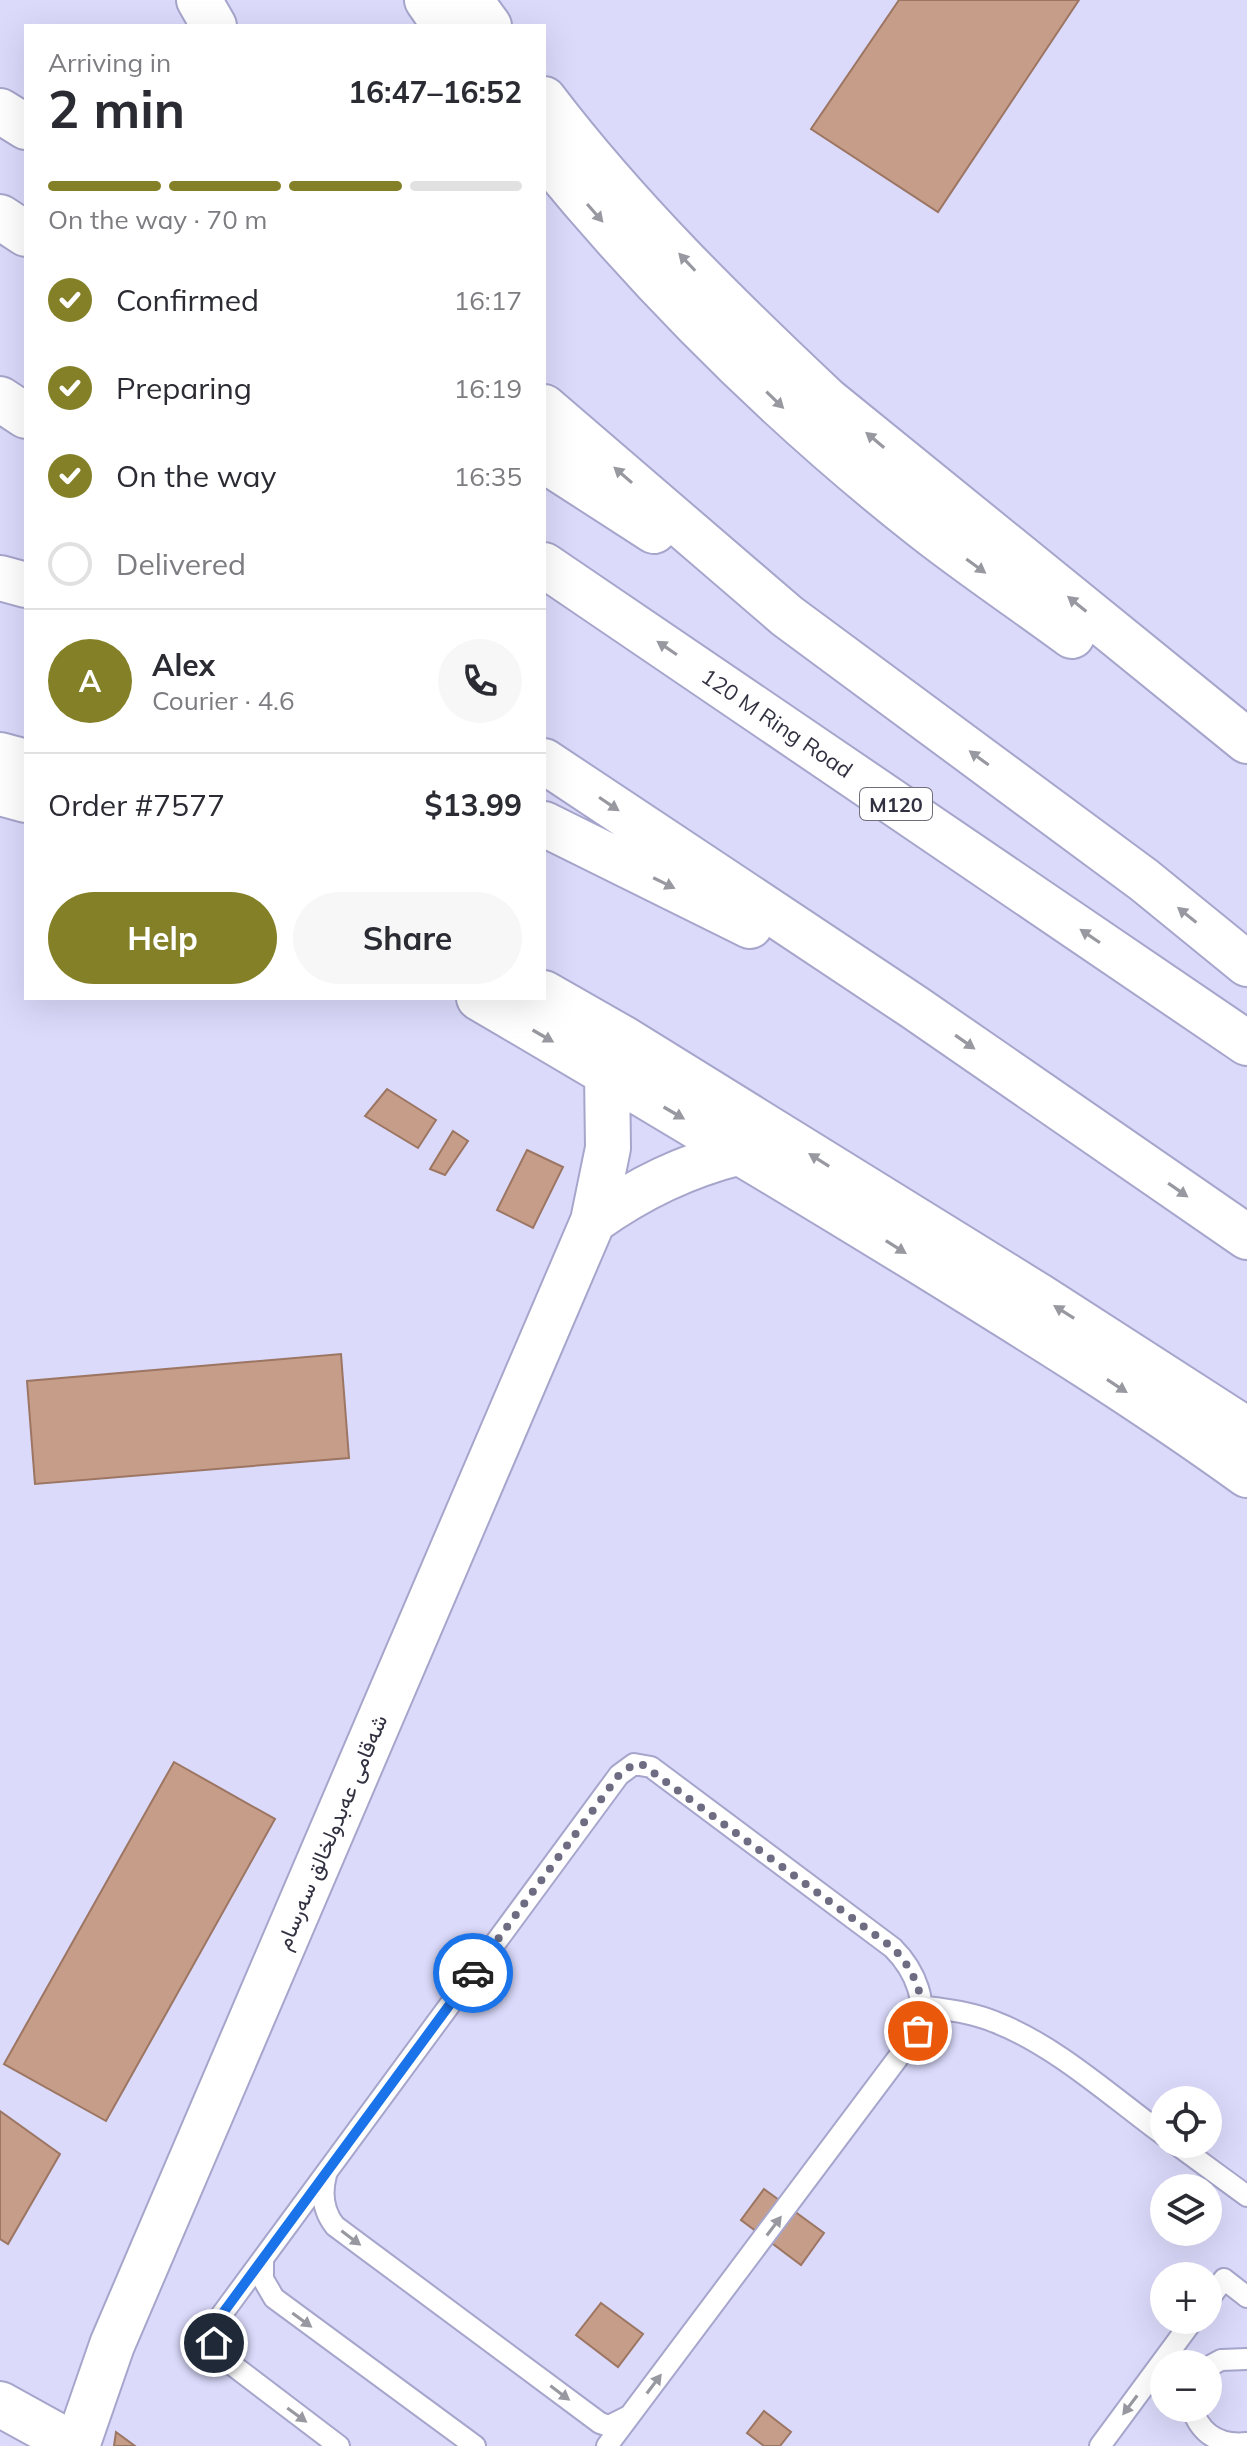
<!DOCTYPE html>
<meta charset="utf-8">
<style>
:root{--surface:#fff;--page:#f7f7f7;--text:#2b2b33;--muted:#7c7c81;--line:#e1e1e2;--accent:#848028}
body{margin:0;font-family:Mulish,Vazirmatn,sans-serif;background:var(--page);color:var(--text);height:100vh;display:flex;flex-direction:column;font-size:30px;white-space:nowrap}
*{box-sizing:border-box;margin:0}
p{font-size:26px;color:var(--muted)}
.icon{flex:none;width:44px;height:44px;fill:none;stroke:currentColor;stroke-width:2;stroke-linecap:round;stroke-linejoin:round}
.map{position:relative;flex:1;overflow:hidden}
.drawer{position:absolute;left:24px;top:24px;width:522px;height:976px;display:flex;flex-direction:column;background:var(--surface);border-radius:0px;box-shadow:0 8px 32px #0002}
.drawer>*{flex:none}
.buttons{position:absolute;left:1150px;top:2086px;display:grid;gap:16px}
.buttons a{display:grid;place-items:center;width:72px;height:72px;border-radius:50%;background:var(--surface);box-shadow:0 8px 32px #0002;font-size:40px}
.pin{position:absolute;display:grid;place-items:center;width:68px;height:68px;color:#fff;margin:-34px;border:4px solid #fff;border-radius:50%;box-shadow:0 2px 8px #0007}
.courier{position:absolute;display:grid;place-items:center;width:80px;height:80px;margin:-40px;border:6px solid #1a73e8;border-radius:50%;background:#fff;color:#222;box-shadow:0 2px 10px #0007}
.overview em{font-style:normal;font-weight:700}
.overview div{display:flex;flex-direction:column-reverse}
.overview{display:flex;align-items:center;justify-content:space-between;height:136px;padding:0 24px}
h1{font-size:52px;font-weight:700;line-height:60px}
.bar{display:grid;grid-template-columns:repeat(4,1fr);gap:12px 8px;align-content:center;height:96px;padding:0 24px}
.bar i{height:10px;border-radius:6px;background:var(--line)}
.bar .active{background:var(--accent)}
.bar p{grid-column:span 4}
.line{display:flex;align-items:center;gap:20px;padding:0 24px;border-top:2px solid var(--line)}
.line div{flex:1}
.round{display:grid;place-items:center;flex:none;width:84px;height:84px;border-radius:42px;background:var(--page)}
ol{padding:0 24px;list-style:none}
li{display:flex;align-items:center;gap:24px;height:88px}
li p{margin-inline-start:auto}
li .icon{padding:8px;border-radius:50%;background:var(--accent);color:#fff;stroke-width:4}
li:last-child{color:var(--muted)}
li i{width:44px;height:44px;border:4px solid var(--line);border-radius:50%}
.button{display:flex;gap:16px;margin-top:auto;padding:16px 24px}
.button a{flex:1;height:92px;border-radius:48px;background:var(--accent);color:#fff;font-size:32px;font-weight:700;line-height:92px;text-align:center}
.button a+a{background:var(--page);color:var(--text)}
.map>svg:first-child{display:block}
.building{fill:#c59d89;stroke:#9c7663;stroke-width:2}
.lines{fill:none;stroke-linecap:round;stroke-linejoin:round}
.service-casing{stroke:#a6a5cb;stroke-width:24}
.tertiary-casing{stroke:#a6a5cb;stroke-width:48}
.motorway-casing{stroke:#a6a5cb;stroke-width:48}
.service{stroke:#fff;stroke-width:20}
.tertiary{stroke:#fff;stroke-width:44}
.motorway{stroke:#fff;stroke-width:44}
.oneway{fill:#9898a0}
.done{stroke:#6d6c82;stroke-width:8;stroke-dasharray:0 14.4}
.route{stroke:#1a73e8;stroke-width:10}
.labels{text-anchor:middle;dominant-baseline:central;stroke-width:8;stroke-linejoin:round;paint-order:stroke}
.shield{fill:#fff;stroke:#706f7a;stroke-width:2}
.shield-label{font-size:20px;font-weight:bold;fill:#323141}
.street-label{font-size:22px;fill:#323141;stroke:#fff}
</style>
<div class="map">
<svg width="1247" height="2446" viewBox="0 0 1247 2446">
<rect width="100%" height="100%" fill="#dbdafb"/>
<path class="building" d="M 899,0 L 1079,0 L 938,212 L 811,129 Z
M 387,1089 L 436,1120 L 418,1148 L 365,1116 Z
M 453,1131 L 468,1141 L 445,1175 L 430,1169 Z
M 527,1150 L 563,1167 L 533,1228 L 497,1210 Z
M 341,1354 L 349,1458 L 35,1484 L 27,1381 Z
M 174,1762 L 275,1819 L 106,2121 L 4,2064 Z
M 0,2111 L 60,2154 L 8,2244 L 0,2239 Z
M 764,2189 L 824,2233 L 801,2265 L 741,2220 Z
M 601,2303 L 643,2334 L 618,2367 L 576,2335 Z
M 764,2411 L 791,2432 L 780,2446 L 764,2446 L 747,2433 Z
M 116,2432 L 135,2446 L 114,2446 Z"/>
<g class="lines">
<defs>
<path id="service" d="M 922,2006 C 947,2010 972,2012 995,2022 C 1055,2045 1112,2097 1164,2135
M 1176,2144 L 1247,2196
M 326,2175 C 321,2194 323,2211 335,2226 L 600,2423 L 609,2426 L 629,2416
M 263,2260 L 263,2279 L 274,2298 L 475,2446
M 1208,2300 L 1224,2279 L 1247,2297
M 1208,2367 L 1221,2360 L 1247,2359
M 1192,2408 C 1200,2434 1220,2446 1247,2443
M 339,2446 L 222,2357 L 214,2343 L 217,2321 L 619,1775 L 634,1764 L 651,1767 L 893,1948 C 915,1970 931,2006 915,2035 L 607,2446
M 1100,2446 L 1193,2320"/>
<path id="tertiary" d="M 427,0 L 445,26
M 470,0 L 489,26
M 544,99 C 627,208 727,306 827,400 L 1247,741
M 544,154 C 655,290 782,416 920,525 C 969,564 1022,599 1072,636
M 0,755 L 26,762
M 0,793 L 26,800
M 544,993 L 621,1037 L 1039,1296 L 1247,1430
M 479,998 C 628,1085 775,1173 922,1263 C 1032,1331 1142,1399 1247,1475
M 593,1221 C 640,1188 685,1166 741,1152
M 0,2404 L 76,2446
M 77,2446 L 112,2345 L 593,1221 L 608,1148 L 607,1073"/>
<path id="motorway" d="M 199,0 L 214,26
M 0,111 L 26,127
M 0,217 L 26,234
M 0,399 L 26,416
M 544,407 L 787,616 L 1144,880 L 1247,964
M 544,460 L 654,531
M 544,565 L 1247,1043
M 0,578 L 26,585
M 544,761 L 914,1007 L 1247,1237
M 544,824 L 750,926"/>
</defs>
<use href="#service" class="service-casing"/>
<use href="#tertiary" class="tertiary-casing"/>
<use href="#motorway" class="motorway-casing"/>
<use href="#service" class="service"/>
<use href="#tertiary" class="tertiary"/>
<use href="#motorway" class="motorway"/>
</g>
<defs><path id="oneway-solid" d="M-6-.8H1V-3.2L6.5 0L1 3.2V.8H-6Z" transform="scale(2)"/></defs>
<g class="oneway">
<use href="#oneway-solid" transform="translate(595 213) rotate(49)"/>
<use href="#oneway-solid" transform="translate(687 262) rotate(-133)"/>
<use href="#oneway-solid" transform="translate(775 400) rotate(44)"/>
<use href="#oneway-solid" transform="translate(875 440) rotate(-140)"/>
<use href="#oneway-solid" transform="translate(623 475) rotate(-139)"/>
<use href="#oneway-solid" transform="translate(976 566) rotate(36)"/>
<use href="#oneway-solid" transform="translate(1077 604) rotate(-141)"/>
<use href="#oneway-solid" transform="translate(667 648) rotate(-146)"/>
<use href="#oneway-solid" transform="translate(979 758) rotate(-144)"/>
<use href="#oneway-solid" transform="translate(609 804) rotate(34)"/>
<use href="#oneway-solid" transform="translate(664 883) rotate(26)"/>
<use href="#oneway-solid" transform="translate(1187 915) rotate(-141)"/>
<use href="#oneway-solid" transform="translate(1090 936) rotate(-146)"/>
<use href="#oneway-solid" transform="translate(543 1036) rotate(30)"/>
<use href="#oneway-solid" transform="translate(965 1042) rotate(35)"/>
<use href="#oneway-solid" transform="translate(674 1113) rotate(30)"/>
<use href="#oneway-solid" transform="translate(819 1160) rotate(-148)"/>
<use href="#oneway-solid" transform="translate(1178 1190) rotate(35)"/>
<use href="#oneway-solid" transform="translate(896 1247) rotate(32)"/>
<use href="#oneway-solid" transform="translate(1064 1312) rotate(-148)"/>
<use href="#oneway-solid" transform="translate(1117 1386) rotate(33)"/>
<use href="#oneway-solid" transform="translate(774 2226) rotate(-53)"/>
<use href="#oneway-solid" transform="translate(351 2238) rotate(37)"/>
<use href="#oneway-solid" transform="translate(302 2320) rotate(36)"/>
<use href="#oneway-solid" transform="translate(654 2384) rotate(-53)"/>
<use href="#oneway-solid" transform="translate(560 2393) rotate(37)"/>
<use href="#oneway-solid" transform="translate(1130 2405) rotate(127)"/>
<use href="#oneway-solid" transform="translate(297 2415) rotate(36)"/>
</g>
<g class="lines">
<path class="done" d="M 473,1973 L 619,1775 L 634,1764 L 643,1765 L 893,1948 C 913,1968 930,2003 918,2031"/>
<path class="route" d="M 214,2343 L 217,2321 L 473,1973"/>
</g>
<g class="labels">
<rect class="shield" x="860" y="788" width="72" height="32" rx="6"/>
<g class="shield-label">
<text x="896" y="804">M120</text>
</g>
<g class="street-label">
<text transform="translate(777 723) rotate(34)">120 M Ring Road</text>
<text transform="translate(331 1832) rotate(-67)">شەقامی عەبدولخالق سەرسام</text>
</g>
</g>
</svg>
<div class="buttons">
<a><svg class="icon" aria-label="locate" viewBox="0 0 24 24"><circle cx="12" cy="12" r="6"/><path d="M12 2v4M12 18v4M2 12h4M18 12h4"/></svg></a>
<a><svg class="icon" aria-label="layers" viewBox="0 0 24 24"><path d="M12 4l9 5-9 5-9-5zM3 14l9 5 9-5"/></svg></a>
<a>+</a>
<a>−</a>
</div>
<div class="pin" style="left:918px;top:2031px;background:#ea580c"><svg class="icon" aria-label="bag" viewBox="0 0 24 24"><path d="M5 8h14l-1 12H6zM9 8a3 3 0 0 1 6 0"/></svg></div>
<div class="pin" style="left:214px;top:2343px;background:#1f2937"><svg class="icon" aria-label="home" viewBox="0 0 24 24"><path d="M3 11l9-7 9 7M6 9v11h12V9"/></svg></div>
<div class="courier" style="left:473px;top:1973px"><svg class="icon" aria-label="car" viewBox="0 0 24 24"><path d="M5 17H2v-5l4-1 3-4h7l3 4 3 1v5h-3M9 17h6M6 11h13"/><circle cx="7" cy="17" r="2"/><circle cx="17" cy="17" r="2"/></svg></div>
<section class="drawer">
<div class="overview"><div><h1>2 min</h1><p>Arriving in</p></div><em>16:47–16:52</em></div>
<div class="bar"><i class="active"></i><i class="active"></i><i class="active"></i><i></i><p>On the way · 70 m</p></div>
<ol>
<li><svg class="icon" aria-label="check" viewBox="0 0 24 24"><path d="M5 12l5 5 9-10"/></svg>Confirmed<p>16:17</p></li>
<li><svg class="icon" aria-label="check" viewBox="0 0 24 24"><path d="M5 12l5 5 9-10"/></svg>Preparing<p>16:19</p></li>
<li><svg class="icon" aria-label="check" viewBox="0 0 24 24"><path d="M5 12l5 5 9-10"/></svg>On the way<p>16:35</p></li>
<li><i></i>Delivered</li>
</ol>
<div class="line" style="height:144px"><b class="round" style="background:var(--accent);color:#fff">A</b><div><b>Alex</b><p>Courier · 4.6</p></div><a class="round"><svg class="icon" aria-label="phone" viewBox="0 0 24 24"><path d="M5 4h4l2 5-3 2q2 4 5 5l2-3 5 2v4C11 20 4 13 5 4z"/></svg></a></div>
<div class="line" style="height:104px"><div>Order #7577</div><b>$13.99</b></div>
<div class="button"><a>Help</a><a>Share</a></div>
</section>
</div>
